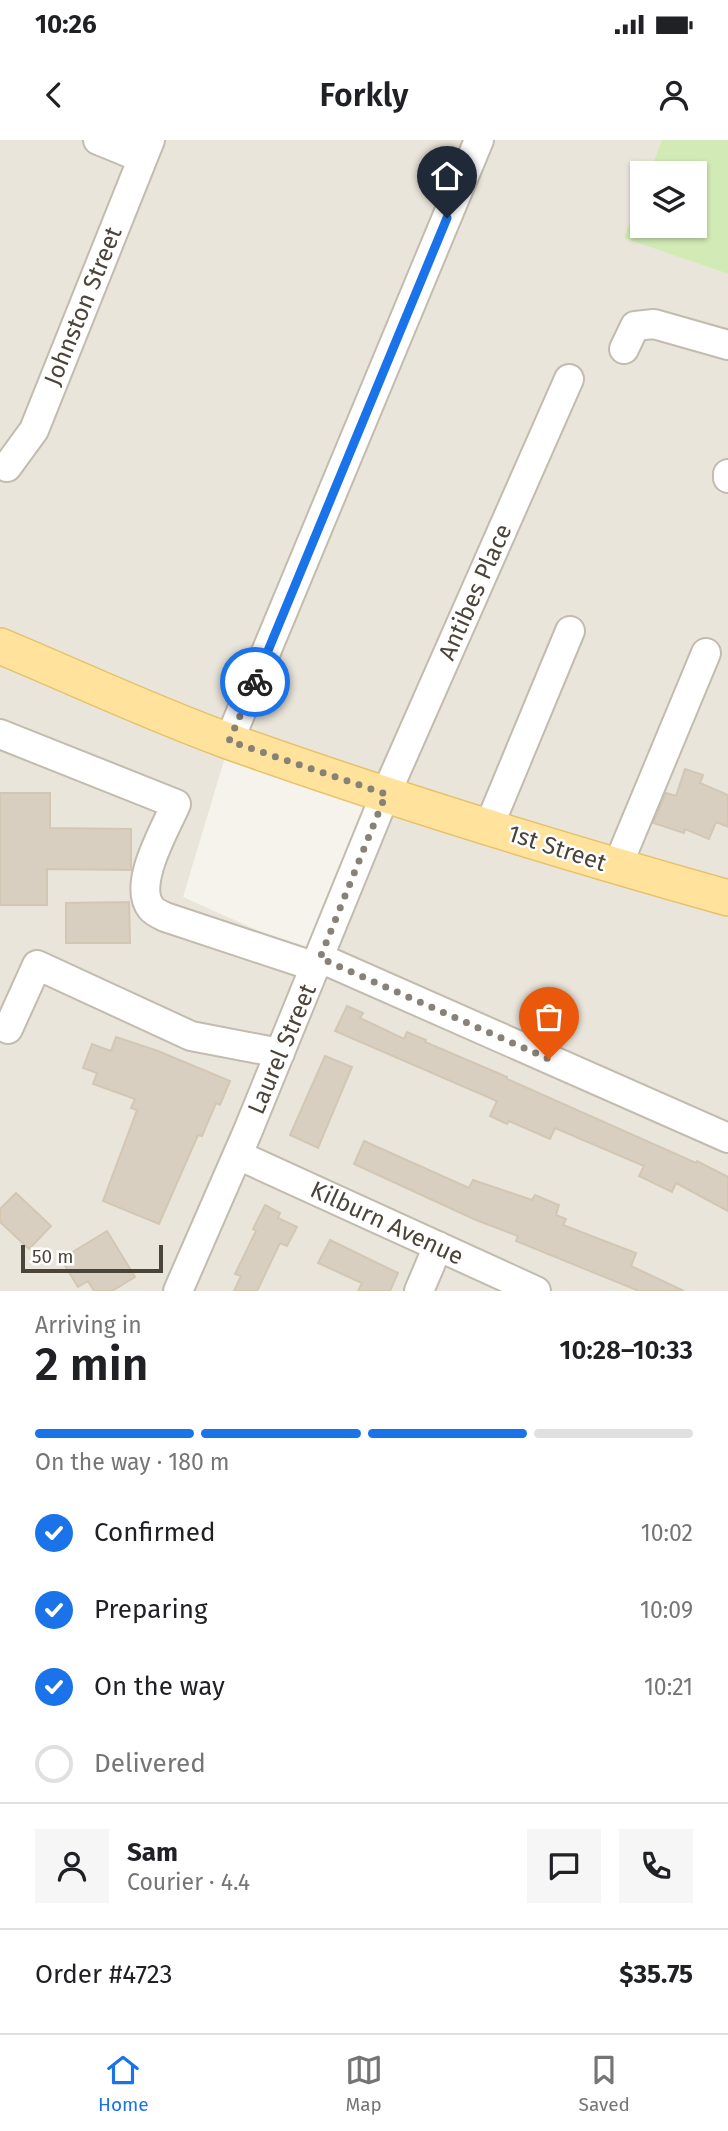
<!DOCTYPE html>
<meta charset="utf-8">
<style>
:root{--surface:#fff;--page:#f6f6f6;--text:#202124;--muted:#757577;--line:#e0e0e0;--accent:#1a73e8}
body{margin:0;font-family:"Fira Sans",sans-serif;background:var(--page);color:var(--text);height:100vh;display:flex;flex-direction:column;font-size:26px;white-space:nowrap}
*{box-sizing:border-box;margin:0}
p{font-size:23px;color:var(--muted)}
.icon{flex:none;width:38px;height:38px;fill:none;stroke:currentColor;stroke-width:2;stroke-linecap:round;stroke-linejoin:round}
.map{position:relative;height:1151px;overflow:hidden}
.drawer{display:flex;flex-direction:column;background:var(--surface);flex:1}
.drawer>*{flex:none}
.buttons{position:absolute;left:630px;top:21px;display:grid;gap:14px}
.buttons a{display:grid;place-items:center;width:77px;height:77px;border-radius:0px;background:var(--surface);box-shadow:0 2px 5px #0004;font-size:35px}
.scale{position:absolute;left:21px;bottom:18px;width:142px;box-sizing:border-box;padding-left:7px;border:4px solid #4b4439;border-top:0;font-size:19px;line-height:24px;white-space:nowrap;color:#4b4439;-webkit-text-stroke:5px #fff;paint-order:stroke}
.pin{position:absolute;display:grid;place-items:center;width:60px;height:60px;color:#fff;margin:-72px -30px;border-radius:50% 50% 50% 0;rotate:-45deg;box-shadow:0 0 7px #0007}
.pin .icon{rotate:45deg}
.courier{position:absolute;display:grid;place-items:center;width:70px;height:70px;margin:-35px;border:5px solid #1a73e8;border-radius:50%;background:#fff;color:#222;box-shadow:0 2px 9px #0007}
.headline em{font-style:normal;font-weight:600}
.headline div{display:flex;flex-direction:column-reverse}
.headline{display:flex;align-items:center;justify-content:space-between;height:119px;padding:0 35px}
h1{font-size:46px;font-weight:600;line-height:52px}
.bar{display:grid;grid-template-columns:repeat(4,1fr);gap:10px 7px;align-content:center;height:84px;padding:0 35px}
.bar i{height:9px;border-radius:5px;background:var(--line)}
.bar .active{background:var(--accent)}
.bar p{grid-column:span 4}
.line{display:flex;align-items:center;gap:18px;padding:0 35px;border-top:2px solid var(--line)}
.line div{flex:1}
.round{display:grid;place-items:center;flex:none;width:74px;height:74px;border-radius:0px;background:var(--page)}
ol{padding:0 35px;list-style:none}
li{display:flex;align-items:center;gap:21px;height:77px}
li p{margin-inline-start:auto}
li .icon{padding:7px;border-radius:50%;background:var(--accent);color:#fff;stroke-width:4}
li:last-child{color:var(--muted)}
li i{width:38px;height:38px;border:4px solid var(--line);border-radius:50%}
.status{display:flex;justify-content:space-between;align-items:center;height:49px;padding:0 35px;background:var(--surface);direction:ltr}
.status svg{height:19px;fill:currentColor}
header{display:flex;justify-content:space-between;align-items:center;height:91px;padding:0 35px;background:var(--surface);font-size:32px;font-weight:600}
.menu{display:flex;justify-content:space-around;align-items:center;height:98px;border-top:2px solid var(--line);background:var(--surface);font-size:19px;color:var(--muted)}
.menu a{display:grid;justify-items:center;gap:4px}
.menu .active{color:var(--accent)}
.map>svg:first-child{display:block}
.residential{fill:#eae5da}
.green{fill:#d2eab5}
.building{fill:#d8cfc1;stroke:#d3c7b4;stroke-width:2}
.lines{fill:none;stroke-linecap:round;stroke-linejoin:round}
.minor-casing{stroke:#c2bbae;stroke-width:32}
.major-casing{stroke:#e6c16a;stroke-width:38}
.minor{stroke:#fff;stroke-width:28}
.major{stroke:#ffe39c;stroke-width:35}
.done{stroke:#878178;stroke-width:7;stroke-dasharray:0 12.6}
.route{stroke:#1a73e8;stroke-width:9}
.labels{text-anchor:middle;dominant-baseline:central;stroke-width:5;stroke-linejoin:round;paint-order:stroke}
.street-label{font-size:24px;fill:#4b4439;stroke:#fff}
</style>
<div class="status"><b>10:26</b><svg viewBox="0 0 49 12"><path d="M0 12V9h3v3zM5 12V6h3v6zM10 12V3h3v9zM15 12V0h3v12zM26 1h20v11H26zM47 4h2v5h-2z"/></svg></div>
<header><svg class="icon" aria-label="back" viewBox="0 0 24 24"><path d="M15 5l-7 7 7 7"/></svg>Forkly<svg class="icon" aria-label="person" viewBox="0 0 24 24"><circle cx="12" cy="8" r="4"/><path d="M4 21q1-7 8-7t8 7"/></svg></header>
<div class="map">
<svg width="728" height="1151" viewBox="0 0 728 1151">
<rect width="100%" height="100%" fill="#f6f3ec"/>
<path class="residential" d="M 0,0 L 662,0 L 649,33 L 642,33 L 642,51 L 625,98 L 728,134 L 728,742 L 419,651 L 237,586 L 0,490 Z
M 0,522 L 226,614 L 183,757 L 319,818 L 381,665 L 728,771 L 728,1151 L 0,1151 Z"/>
<path class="green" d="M 662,0 L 728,0 L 728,134 L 624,98 L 642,51 L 642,86 L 695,86 L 695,33 L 649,33 Z"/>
<path class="building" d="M 685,629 L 703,635 L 700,643 L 728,655 L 728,687 L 716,682 L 709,699 L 685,689 L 684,693 L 653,683 L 666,653 L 676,656 Z
M 0,653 L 50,653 L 50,688 L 131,689 L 131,730 L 47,729 L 47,765 L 0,765 Z
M 129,762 L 130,803 L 66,803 L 66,763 Z
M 347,866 L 363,873 L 360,878 L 404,899 L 407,892 L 426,900 L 425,902 L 507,937 L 507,939 L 696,1023 L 697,1021 L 728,1037 L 728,1071 L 676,1043 L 672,1052 L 639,1036 L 644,1026 L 555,988 L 550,999 L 509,981 L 507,984 L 490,976 L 497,961 L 335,891 Z
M 116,897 L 158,911 L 230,941 L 220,965 L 216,963 L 202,996 L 198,995 L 159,1084 L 103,1061 L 137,970 L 131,968 L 135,959 L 93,944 L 97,933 L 83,928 L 92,904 L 111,911 Z
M 325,916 L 352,927 L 318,1008 L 290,995 Z
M 364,1001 L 469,1048 L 473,1040 L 532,1060 L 535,1055 L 559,1065 L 556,1075 L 566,1079 L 563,1085 L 636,1113 L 631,1126 L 684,1151 L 639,1151 L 516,1101 L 518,1096 L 476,1080 L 354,1024 Z
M 16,1053 L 51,1086 L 29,1109 L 0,1082 L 0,1069 Z
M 265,1065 L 280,1073 L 278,1078 L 297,1087 L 287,1106 L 280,1103 L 257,1151 L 234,1151 L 241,1136 L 235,1134 L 256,1091 L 253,1089 Z
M 107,1091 L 135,1137 L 112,1151 L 94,1151 L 88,1141 L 78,1147 L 61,1119 Z
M 330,1100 L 398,1133 L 390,1151 L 358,1151 L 362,1143 L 318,1123 Z"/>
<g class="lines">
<defs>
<path id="minor" d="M 98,0 L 142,18
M 624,209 L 635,186 L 654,184 L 728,205
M 7,327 L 34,290 L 150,0
M 728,334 L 728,338
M 0,594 L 176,664 C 166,688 132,744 151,768 C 154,772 161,775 165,777 L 316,827
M 229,601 L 479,0
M 489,686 L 570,491
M 617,727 L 706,513
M 320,818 L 728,998
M 8,889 L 37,825 L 191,896 L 280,913
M 238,1015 L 536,1151
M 178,1151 L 247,993 L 381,665 L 569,239
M 419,1151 L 438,1106"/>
<path id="major" d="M 0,506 C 77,538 153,574 231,602 C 394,660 561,711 728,758"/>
</defs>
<use href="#minor" class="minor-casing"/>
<use href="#major" class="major-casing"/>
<use href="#minor" class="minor"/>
<use href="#major" class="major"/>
</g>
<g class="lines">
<path class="done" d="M 255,542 L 229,601 L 386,654 L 320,818 L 549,919"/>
<path class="route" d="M 255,542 L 447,78"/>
</g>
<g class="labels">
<g class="street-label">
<text transform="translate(83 166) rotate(-68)">Johnston Street</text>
<text transform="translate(475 452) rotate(-66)">Antibes Place</text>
<text transform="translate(557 708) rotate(18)">1st Street</text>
<text transform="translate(282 909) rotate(-67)">Laurel Street</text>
<text transform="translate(387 1083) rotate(25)">Kilburn Avenue</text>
</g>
</g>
</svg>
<div class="buttons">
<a><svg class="icon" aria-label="layers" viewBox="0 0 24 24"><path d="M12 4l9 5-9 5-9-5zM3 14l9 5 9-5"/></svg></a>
</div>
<div class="scale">50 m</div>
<div class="pin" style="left:549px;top:919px;background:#ea580c"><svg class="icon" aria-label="bag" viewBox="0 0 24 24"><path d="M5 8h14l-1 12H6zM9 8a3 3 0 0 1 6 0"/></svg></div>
<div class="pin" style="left:447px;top:78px;background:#1f2937"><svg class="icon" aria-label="home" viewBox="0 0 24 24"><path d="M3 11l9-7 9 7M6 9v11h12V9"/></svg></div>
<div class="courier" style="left:255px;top:542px"><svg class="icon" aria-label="bike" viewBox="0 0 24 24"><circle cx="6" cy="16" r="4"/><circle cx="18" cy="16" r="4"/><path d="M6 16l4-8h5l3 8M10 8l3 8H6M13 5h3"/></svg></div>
</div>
<section class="drawer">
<div class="headline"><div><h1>2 min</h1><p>Arriving in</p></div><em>10:28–10:33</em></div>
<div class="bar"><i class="active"></i><i class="active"></i><i class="active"></i><i></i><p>On the way · 180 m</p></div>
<ol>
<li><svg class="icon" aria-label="check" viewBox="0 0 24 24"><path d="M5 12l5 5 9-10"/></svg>Confirmed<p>10:02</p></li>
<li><svg class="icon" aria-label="check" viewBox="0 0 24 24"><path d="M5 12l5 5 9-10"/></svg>Preparing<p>10:09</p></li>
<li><svg class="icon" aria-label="check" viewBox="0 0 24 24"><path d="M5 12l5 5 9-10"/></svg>On the way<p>10:21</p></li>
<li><i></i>Delivered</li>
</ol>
<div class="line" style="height:126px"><a class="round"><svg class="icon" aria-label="person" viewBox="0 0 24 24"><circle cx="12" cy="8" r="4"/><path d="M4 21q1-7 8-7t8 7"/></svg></a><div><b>Sam</b><p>Courier · 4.4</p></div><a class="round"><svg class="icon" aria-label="chat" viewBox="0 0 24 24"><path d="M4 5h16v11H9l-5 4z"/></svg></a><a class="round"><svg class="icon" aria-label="phone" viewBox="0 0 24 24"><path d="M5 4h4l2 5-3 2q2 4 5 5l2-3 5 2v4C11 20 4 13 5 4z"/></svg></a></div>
<div class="line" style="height:91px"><div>Order #4723</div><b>$35.75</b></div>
</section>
<nav class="menu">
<a class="active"><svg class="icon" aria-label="home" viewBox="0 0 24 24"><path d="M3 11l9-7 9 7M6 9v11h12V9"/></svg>Home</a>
<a><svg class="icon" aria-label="map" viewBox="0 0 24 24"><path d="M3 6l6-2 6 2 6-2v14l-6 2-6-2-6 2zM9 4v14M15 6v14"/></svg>Map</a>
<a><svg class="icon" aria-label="saved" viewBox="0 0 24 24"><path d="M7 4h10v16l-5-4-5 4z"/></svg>Saved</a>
</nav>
